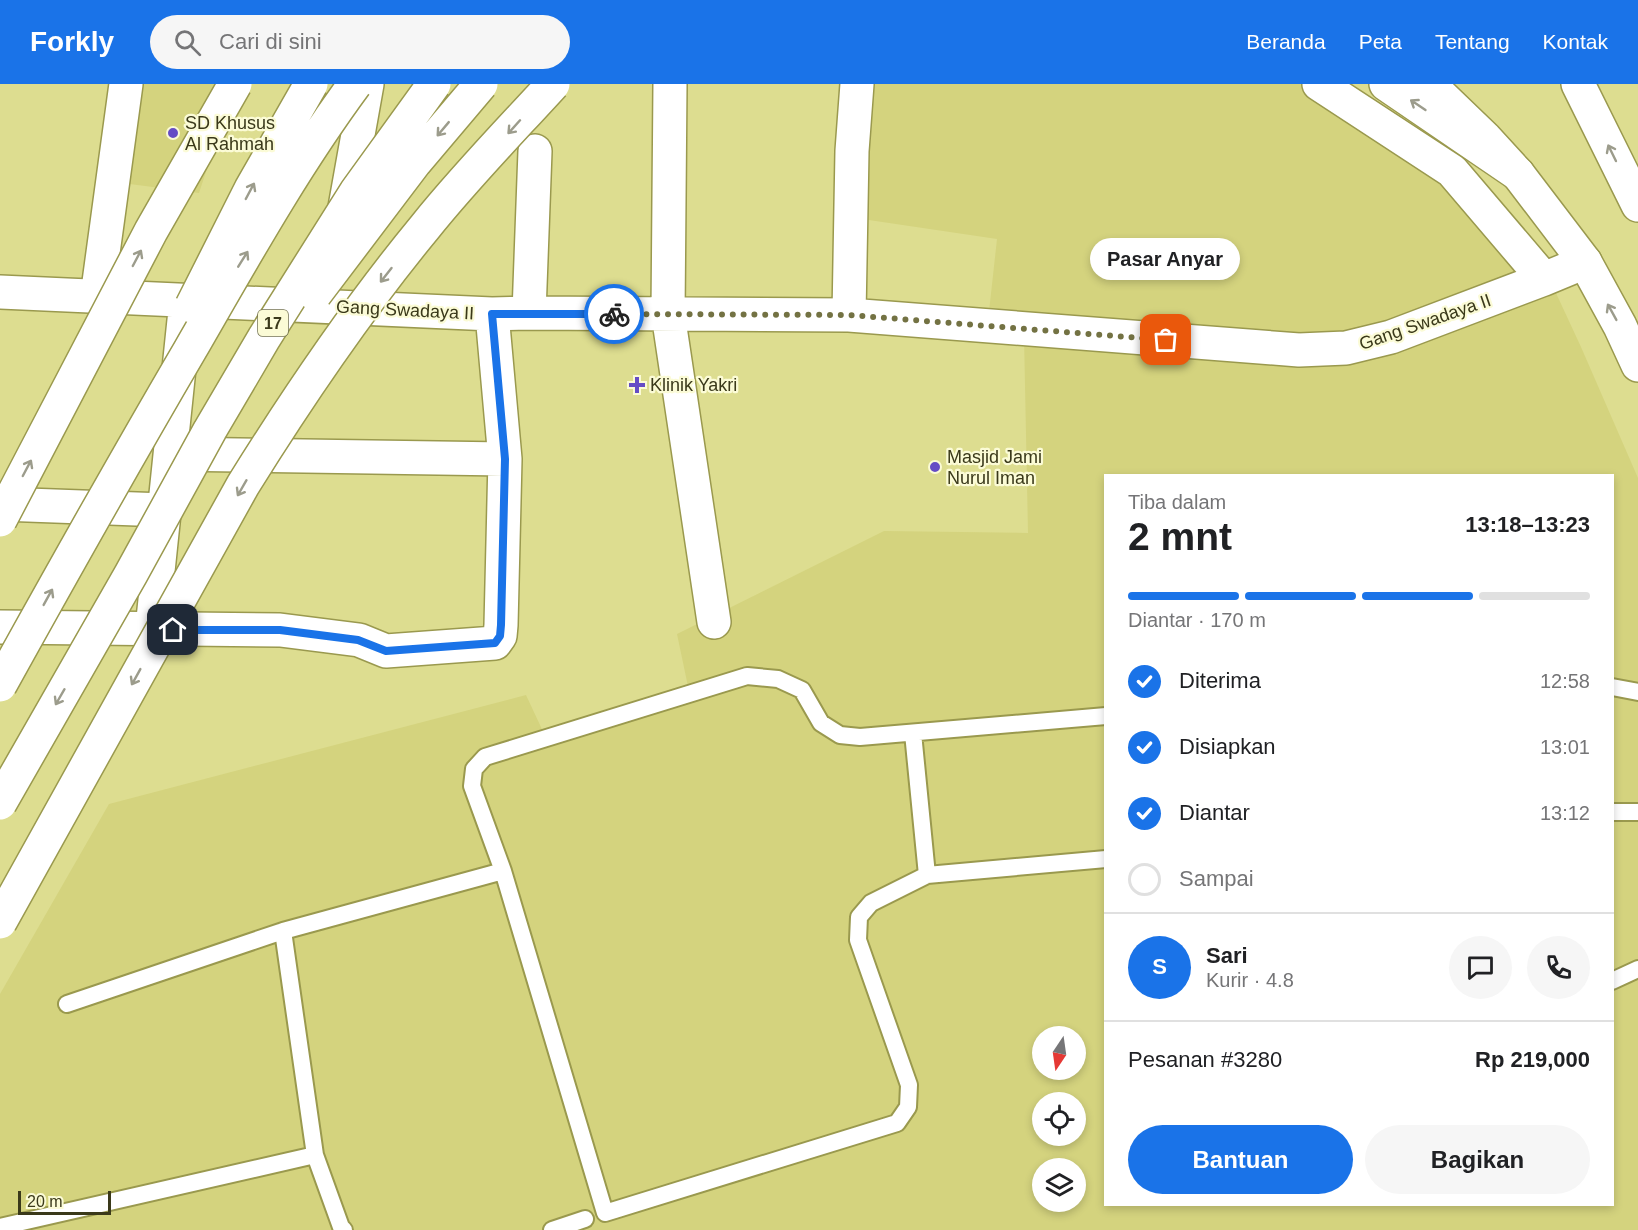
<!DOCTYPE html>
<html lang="id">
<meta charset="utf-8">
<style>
:root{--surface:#fff;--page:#f6f6f6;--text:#202124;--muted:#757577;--line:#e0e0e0;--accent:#1a73e8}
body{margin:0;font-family:Arial,sans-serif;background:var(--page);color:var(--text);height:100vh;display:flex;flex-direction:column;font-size:22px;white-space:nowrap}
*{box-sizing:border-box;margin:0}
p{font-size:20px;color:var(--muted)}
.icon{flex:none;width:33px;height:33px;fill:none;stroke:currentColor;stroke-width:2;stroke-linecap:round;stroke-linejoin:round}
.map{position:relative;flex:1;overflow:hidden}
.panel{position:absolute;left:1104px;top:390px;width:510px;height:732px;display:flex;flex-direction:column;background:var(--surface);border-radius:0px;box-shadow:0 3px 9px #0003}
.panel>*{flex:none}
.needle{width:39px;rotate:193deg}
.fabs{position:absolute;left:1032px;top:942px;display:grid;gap:12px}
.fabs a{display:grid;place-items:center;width:54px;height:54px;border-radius:50%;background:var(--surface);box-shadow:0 3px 9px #0003;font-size:30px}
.scale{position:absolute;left:18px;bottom:15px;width:93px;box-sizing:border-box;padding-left:6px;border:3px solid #3a391a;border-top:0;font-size:16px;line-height:21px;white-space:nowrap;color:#3a391a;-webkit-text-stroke:4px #fbfbd6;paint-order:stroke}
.pin{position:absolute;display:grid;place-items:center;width:51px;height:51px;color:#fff;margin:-26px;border-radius:12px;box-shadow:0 3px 9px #0006}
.courier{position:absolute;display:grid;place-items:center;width:60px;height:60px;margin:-30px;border:4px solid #1a73e8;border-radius:50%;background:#fff;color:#222;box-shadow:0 2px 8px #0007}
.bubble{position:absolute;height:42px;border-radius:21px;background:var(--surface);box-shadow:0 3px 9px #0003;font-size:20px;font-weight:700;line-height:42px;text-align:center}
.summary em{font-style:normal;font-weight:700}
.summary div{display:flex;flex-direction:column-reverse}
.summary{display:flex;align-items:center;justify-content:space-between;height:102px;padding:0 24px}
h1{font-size:39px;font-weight:700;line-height:45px}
.bar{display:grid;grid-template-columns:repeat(4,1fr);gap:9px 6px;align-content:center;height:72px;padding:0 24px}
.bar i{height:8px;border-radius:4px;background:var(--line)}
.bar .current{background:var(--accent)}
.bar p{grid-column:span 4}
.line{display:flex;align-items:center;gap:15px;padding:0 24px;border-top:2px solid var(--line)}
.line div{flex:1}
.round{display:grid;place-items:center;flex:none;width:63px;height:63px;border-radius:32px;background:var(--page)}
ol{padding:0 24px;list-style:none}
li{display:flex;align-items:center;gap:18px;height:66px}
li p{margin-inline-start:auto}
li .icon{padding:6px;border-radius:50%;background:var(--accent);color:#fff;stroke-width:4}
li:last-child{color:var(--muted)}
li i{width:33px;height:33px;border:3px solid var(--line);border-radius:50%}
.action{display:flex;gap:12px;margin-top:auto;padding:12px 24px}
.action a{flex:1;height:69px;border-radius:36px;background:var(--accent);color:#fff;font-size:24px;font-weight:700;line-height:69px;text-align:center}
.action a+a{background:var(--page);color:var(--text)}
header{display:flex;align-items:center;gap:36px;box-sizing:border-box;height:84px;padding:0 30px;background:var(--accent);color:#fff}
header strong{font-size:28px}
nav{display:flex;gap:33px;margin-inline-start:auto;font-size:21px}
.search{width:420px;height:54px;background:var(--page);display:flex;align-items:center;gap:15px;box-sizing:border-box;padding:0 21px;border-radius:33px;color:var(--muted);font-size:22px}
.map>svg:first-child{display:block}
.built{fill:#d4d37e;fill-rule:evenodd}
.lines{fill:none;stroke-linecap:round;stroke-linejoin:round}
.service-casing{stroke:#9a994e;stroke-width:20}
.minor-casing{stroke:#9a994e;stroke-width:36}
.trunk-casing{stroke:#9a994e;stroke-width:36}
.motorway-casing{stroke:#9a994e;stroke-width:36}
.service{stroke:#fff;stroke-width:16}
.minor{stroke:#fff;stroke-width:33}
.trunk{stroke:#fff;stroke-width:33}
.motorway{stroke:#fff;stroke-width:33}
.motorway-bridge-casing{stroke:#9a994e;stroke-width:36;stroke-linecap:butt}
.motorway-bridge{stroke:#fff;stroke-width:33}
.oneway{stroke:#9c9c8c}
.done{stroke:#737243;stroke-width:6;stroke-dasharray:0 10.8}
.route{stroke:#1a73e8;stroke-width:8}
.poi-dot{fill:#654cc5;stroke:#fbfbd6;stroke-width:2}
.labels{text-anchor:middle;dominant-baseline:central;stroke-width:4.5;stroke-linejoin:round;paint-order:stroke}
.shield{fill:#fbfbd6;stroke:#747352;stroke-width:1.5}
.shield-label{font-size:16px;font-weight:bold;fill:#3a391a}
.poi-label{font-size:18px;fill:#3a391a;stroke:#fbfbd6;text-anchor:start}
.street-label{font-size:18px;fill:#3a391a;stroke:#fbfbd6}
</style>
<header>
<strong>Forkly</strong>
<div class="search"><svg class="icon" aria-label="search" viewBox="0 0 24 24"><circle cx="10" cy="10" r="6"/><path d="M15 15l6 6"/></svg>Cari di sini</div>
<nav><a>Beranda</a><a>Peta</a><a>Tentang</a><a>Kontak</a></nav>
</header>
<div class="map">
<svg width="1638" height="1146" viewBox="0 0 1638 1146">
<rect width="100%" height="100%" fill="#dddd90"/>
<path class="built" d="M 135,0 L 235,0 L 199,109 L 122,99 Z
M 864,0 L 1347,0 L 1543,181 L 1581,263 L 1638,394 L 1638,1146 L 0,1146 L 0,910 L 109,720 L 526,611 L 547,656 L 690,612 L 677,550 L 884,447 L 1028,449 L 1024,252 L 987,246 L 997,155 L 862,135 ZM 1106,392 L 1612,392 L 1612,1120 L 1106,1120 ZM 1042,952 L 1076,952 L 1076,986 L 1042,986 ZM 1042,1018 L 1076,1018 L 1076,1052 L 1042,1052 ZM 1042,1084 L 1076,1084 L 1076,1118 L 1042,1118 Z"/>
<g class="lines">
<defs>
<path id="service" d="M 1612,603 L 1638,608
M 1106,632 L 860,653 L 840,651 L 821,639 L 802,606 L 778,595 L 747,592 L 485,673 L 474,685 L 472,702 L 503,787 L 605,1129 L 897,1039 L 908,1023 L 909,1001 L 858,856 L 859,833 L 871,819 L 927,791 L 1106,775
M 913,649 L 927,791
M 1612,728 L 1638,728
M 283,847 L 315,1071
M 1612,897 L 1638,885
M 67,920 L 283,847 L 503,787
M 0,1143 L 315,1071 L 341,1143 L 344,1146
M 552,1146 L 585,1135"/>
<path id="minor" d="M 670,0 L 668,230 L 714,538
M 1319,0 L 1452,87 L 1544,195
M 344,129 L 367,0
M 0,208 L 492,230 L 529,229 L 849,231 L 1299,266 L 1346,264 L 1391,253 L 1544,195 L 1585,178
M 97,213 L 126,0
M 529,229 L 535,67
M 849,231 L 852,67 L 857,0
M 171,370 L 505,375
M 0,420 L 164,426
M 0,543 L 280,546 L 359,556 L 386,567 L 495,559 L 500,552 L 501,541 L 505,375 L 492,230
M 152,545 L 186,217"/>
<path id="trunk" d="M 1429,0 L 1485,54 L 1518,90 L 1585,178 L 1620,242 L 1638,281"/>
<path id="motorway" d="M 1386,0 L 1518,90
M 1578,0 L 1638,121"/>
</defs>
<use href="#service" class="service-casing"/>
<use href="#minor" class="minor-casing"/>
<use href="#trunk" class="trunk-casing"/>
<use href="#motorway" class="motorway-casing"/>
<use href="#service" class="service"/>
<use href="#minor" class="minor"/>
<use href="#trunk" class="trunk"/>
<use href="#motorway" class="motorway"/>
<defs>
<path id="motorway-bridge" d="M 315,210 L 415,78 L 481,0
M 192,222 L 251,105 L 311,0
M 0,436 L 151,147 L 235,0
M 0,601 C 62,489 125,377 190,266 C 242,176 293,84 355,0
M 0,719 L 131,490 L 210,346 L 264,254 L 356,108 L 434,0
M 0,838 L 243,401 C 299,311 358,224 425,143 C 465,93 510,47 553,0"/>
</defs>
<use href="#motorway-bridge" class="motorway-bridge-casing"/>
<use href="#motorway-bridge" class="motorway-bridge"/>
</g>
<defs><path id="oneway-shaft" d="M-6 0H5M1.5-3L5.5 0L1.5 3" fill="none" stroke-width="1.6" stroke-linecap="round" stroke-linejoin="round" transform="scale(1.5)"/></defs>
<g class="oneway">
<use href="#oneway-shaft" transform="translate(1418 21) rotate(-146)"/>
<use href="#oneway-shaft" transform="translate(514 43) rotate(132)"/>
<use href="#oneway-shaft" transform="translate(443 45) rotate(130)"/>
<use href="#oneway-shaft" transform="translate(1612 69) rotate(-116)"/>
<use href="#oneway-shaft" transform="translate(250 107) rotate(-62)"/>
<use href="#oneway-shaft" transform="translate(137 174) rotate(-62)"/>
<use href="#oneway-shaft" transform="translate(243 175) rotate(-58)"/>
<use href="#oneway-shaft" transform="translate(386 191) rotate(128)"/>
<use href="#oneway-shaft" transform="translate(1612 228) rotate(-119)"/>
<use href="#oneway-shaft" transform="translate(27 384) rotate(-62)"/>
<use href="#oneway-shaft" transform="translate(242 404) rotate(120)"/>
<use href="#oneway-shaft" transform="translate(48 513) rotate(-61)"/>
<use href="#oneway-shaft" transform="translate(136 593) rotate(119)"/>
<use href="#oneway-shaft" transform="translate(60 613) rotate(120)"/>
</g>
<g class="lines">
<path class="done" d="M 614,230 L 849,231 L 1166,256"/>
<path class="route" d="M 173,546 L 280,546 L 358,556 L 386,567 L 495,559 L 500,552 L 501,541 L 505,375 L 492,230 L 614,230"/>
</g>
<g class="poi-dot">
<circle cx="173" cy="49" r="6"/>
<path d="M634 292h6v6h6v6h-6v6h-6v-6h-6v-6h6z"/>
<circle cx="935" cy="383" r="6"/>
</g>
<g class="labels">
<rect class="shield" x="258" y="226" width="30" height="26" rx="4.5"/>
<g class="shield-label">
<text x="273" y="239">17</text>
</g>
<g class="poi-label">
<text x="185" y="39">SD Khusus<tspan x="185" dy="21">Al Rahmah</tspan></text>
<text x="650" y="301">Klinik Yakri</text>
<text x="947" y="373">Masjid Jami<tspan x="947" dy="21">Nurul Iman</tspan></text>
</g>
<g class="street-label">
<text transform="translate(405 226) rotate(3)">Gang Swadaya II</text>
<text transform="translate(1425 238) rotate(-19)">Gang Swadaya II</text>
</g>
</g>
</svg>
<div class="fabs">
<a><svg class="needle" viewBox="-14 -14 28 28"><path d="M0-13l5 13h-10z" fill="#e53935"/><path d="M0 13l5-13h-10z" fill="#757577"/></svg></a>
<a><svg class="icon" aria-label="locate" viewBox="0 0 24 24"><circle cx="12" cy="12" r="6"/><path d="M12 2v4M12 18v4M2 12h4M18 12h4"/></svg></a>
<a><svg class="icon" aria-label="layers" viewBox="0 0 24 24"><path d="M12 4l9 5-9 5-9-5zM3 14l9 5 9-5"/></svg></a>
</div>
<div class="scale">20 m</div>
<div class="pin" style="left:1166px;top:256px;background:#ea580c"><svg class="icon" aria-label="bag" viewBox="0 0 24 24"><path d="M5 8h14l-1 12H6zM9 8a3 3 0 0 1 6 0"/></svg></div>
<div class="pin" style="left:173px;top:546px;background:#1f2937"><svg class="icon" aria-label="home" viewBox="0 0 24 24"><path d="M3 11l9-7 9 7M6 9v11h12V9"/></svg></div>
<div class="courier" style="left:614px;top:230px"><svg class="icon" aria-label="bike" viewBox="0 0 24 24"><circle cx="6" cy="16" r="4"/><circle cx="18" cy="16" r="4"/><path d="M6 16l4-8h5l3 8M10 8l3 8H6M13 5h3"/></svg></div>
<div class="bubble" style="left:1090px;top:154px;width:150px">Pasar Anyar</div>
<section class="panel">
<div class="summary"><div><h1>2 mnt</h1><p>Tiba dalam</p></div><em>13:18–13:23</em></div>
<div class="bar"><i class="current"></i><i class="current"></i><i class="current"></i><i></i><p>Diantar · 170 m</p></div>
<ol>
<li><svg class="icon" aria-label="check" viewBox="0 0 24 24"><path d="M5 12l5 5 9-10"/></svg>Diterima<p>12:58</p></li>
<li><svg class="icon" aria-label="check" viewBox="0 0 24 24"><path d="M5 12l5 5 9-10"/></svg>Disiapkan<p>13:01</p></li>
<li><svg class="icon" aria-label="check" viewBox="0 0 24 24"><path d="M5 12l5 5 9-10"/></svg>Diantar<p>13:12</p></li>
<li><i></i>Sampai</li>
</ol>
<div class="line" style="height:108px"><b class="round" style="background:var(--accent);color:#fff">S</b><div><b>Sari</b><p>Kurir · 4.8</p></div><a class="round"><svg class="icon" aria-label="chat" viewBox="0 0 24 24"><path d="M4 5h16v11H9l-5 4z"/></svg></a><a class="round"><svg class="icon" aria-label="phone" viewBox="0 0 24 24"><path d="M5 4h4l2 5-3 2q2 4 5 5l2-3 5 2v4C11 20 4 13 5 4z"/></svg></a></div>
<div class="line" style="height:78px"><div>Pesanan #3280</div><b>Rp 219,000</b></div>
<div class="action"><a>Bantuan</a><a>Bagikan</a></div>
</section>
</div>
